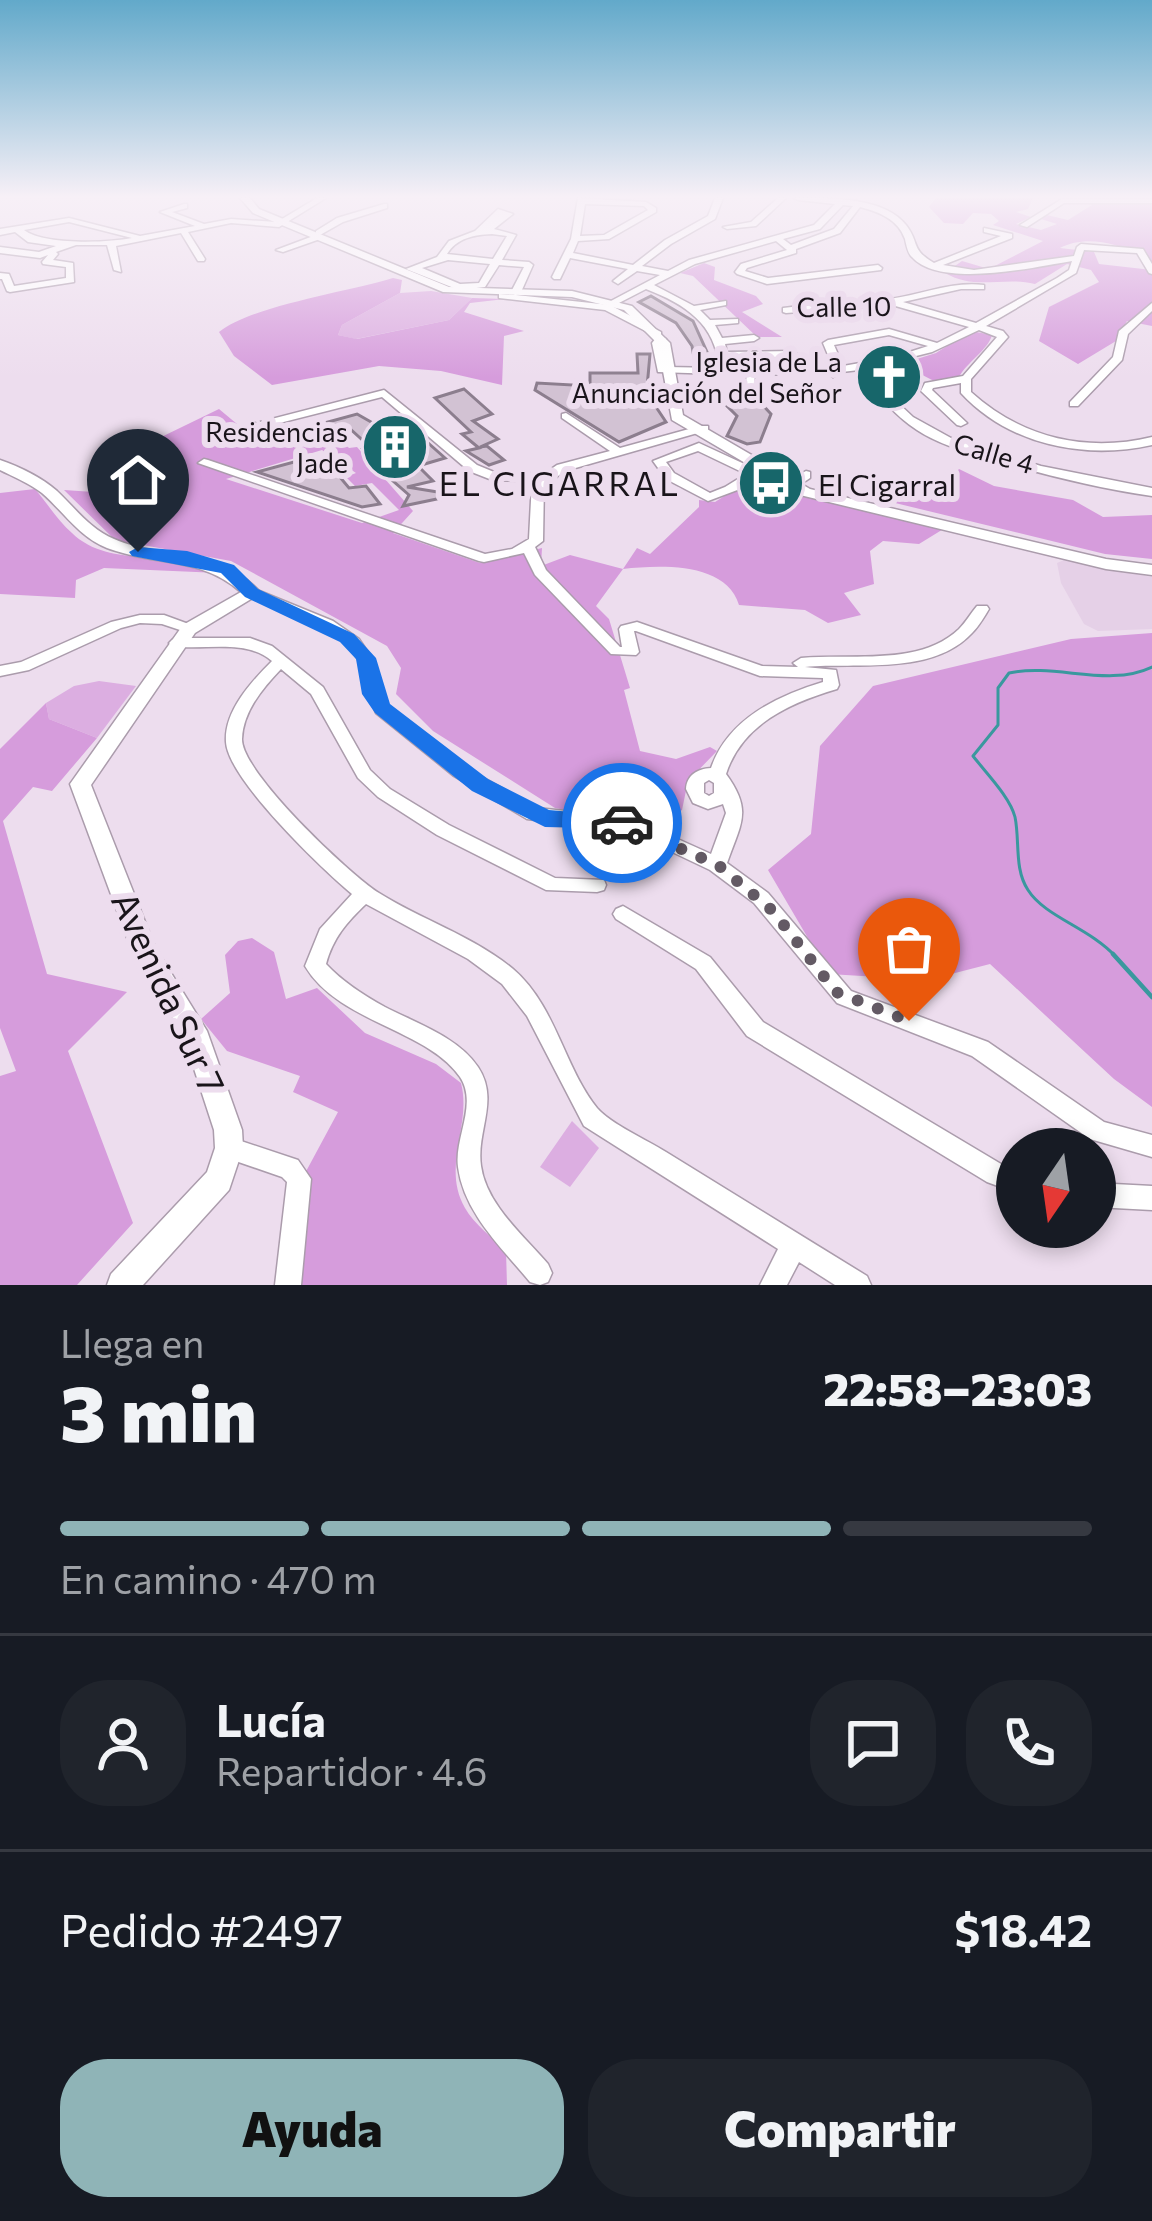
<!DOCTYPE html>
<html lang="es">
<meta charset="utf-8">
<style>
:root{--surface:#171b24;--page:#20242c;--text:#f1f3f6;--muted:#9ea1a6;--line:#363941;--accent:#8fb4b7}
body{margin:0;font-family:Commissioner,sans-serif;background:var(--page);color:var(--text);height:100vh;display:flex;flex-direction:column;font-size:45px;white-space:nowrap}
*{box-sizing:border-box;margin:0}
p{font-size:39px;color:var(--muted)}
.icon{flex:none;width:66px;height:66px;fill:none;stroke:currentColor;stroke-width:2;stroke-linecap:round;stroke-linejoin:round}
.map{position:relative;height:1285px;overflow:hidden}
.panel{display:flex;flex-direction:column;background:var(--surface);flex:1}
.panel>*{flex:none}
.needle{width:78px;rotate:193deg}
.controls{position:absolute;left:996px;top:1128px;display:grid;gap:24px}
.controls a{display:grid;place-items:center;width:120px;height:120px;border-radius:50%;background:var(--surface);box-shadow:0 6px 18px #0003;font-size:60px}
.pin{position:absolute;display:grid;place-items:center;width:102px;height:102px;color:#fff;margin:-123px -51px;border-radius:50% 50% 50% 0;rotate:-45deg;box-shadow:0 0 12px #0007}
.pin .icon{rotate:45deg}
.courier{position:absolute;display:grid;place-items:center;width:120px;height:120px;margin:-60px;border:9px solid #1a73e8;border-radius:50%;background:#fff;color:#222;box-shadow:0 3px 15px #0007}
.summary em{font-style:normal;font-weight:800}
.summary div{display:flex;flex-direction:column-reverse}
.summary{display:flex;align-items:center;justify-content:space-between;height:204px;padding:0 60px}
h1{font-size:78px;font-weight:800;line-height:90px}
.bar{display:grid;grid-template-columns:repeat(4,1fr);gap:18px 12px;align-content:center;height:144px;padding:0 60px}
.bar i{height:15px;border-radius:9px;background:var(--line)}
.bar .current{background:var(--accent)}
.bar p{grid-column:span 4}
.line{display:flex;align-items:center;gap:30px;padding:0 60px;border-top:3px solid var(--line)}
.line div{flex:1}
.round{display:grid;place-items:center;flex:none;width:126px;height:126px;border-radius:48px;background:var(--page)}
.primary-button{display:flex;gap:24px;margin-top:auto;padding:24px 60px}
.primary-button a{flex:1;height:138px;border-radius:48px;background:var(--accent);color:#111;font-size:48px;font-weight:800;line-height:138px;text-align:center}
.primary-button a+a{background:var(--page);color:var(--text)}
.map>svg:first-child{display:block}
.built{fill:#e5d0e7}
.green{fill:#dcaee1}
.forest{fill:#d69cdc;fill-rule:evenodd}
.lines{fill:none;stroke-linecap:round;stroke-linejoin:round}
.stream-far1{stroke:#3a989e;stroke-width:3}
.stream{stroke:#3a989e;stroke-width:4.5}
.building{fill:#d2c2d3;stroke:#8c7e8e;stroke-width:3}
.minor-casing{stroke:#ab9cac;stroke-width:3}
.major-casing{stroke:#ab9cac;stroke-width:3}
.minor{fill:#fff;fill-rule:evenodd}
.major{fill:#fff;fill-rule:evenodd}
.route{fill:#1a73e8}
.done{stroke:#635a64;stroke-width:12;stroke-dasharray:0 21.6}
.labels{text-anchor:middle;dominant-baseline:central;stroke-width:12;stroke-linejoin:round;paint-order:stroke}
.far-street-label{font-size:27px;fill:#19141a;stroke:#edddee}
.far-poi-label{font-size:27px;fill:#19141a;stroke:#edddee;text-anchor:end}
.poi-label{font-size:30px;fill:#19141a;stroke:#edddee;text-anchor:start}
.neighbourhood-label{font-size:33px;letter-spacing:3px;fill:#19141a;stroke:#edddee}
.near-street-label{font-size:36px;fill:#19141a;stroke:#edddee}
</style>
<div class="map">
<svg width="1152" height="1285" viewBox="0 0 1152 1285">
<rect width="100%" height="100%" fill="#edddee"/>
<path class="built" d="M 1064,560 L 1152,577 L 1152,629 L 1098,631 L 1084,624 L 1061,583 L 1057,563 Z"/>
<path class="green" d="M 431,291 L 472,298 L 449,320 L 356,339 L 338,335 L 342,325 L 400,293 Z
M 99,681 L 136,686 L 97,738 L 49,719 L 46,703 L 74,686 Z
M 572,1121 L 599,1148 L 570,1187 L 540,1167 Z"/>
<path class="forest" d="M 936,198 L 1033,198 L 1028,209 L 1016,212 L 1031,217 L 1016,224 L 1041,230 L 1057,224 L 1041,219 L 1047,215 L 1068,220 L 1092,205 L 1085,198 L 1152,198 L 1152,265 C 1128,245 1089,233 1060,248 L 1094,252 L 1099,264 L 1152,270 L 1152,326 L 1127,321 L 1116,341 L 1078,364 L 1039,341 L 1049,307 L 1099,282 L 1091,270 L 1067,264 L 1035,284 C 1003,276 976,291 945,273 L 962,261 L 989,269 L 1043,241 L 993,225 L 999,221 L 991,214 L 973,213 L 963,224 L 944,223 L 929,207 Z
M 704,263 L 715,267 L 714,280 L 756,296 L 763,304 L 742,312 L 782,337 L 757,337 L 693,276 L 680,273 Z
M 393,278 L 402,280 L 400,293 L 342,325 L 338,335 L 357,339 L 449,320 L 472,298 L 505,299 L 470,303 L 464,312 L 524,331 L 504,336 L 502,385 L 441,371 L 379,366 L 272,385 L 234,356 L 219,332 C 251,306 347,292 393,278 Z
M 971,331 L 992,335 C 988,350 967,362 959,377 L 934,381 L 901,364 L 936,353 Z
M 219,409 L 255,439 L 311,425 L 325,438 L 336,435 L 349,448 L 357,447 L 413,511 L 393,533 L 480,563 L 542,548 L 541,566 L 570,555 L 623,569 L 637,548 L 650,554 L 699,507 L 699,500 L 715,502 L 761,473 L 794,490 L 945,528 L 919,544 L 883,541 L 870,551 L 874,584 L 844,593 L 861,615 L 828,623 L 805,610 L 739,605 C 726,562 661,565 623,569 L 596,606 L 609,619 L 630,688 L 624,690 L 640,751 L 676,759 L 710,747 L 717,751 L 688,781 L 682,810 L 660,827 L 555,808 L 433,731 L 396,694 L 401,668 L 387,646 L 231,561 L 115,540 L 64,490 L 123,494 L 125,481 L 116,459 ZM 322,450 L 356,473 L 346,477 L 355,486 L 372,483 L 399,510 L 362,523 L 226,479 Z
M 959,469 L 994,486 L 1073,500 L 1103,517 L 1152,515 L 1152,559 L 1105,554 L 887,501 L 904,490 L 938,494 Z
M 35,489 C 47,503 58,521 72,533 C 111,571 176,546 219,573 L 104,568 L 76,580 L 75,598 L 0,594 L 0,493 Z
M 1152,633 L 1152,1107 L 1114,1079 L 990,964 L 928,980 L 829,974 L 768,870 L 811,834 L 820,746 L 873,686 L 1071,639 Z
M 46,703 L 49,719 L 97,738 L 52,791 L 33,787 L 3,821 L 47,974 L 127,992 L 68,1051 L 133,1223 L 77,1285 L 0,1285 L 0,1076 L 16,1071 L 0,1028 L 0,749 Z
M 252,938 L 274,952 L 286,999 L 317,988 L 365,1033 L 436,1064 L 461,1083 C 472,1126 441,1166 465,1208 C 474,1224 493,1238 506,1251 L 507,1285 L 297,1285 L 303,1177 L 338,1112 L 293,1092 L 300,1076 L 227,1051 L 201,1019 L 230,993 L 225,955 L 238,941 Z"/>
<g class="lines">
<path class="stream-far1" d="M 1116,957 C 1090,928 1045,917 1028,890 C 1014,869 1020,841 1015,817 C 1010,797 986,773 973,756 L 998,725 L 998,688 L 1009,673 C 1057,663 1108,688 1152,667"/>
<path class="stream" d="M 1113,954 L 1152,997"/>
</g>
<path class="building" d="M 651,296 L 693,321 L 712,363 L 695,363 L 692,346 L 676,323 L 639,302 Z
M 637,354 L 650,354 L 647,388 L 656,389 L 654,404 L 666,422 L 619,442 L 535,390 L 537,383 L 590,386 L 590,373 L 638,373 Z
M 464,389 L 492,414 L 473,421 L 498,439 L 480,447 L 487,446 L 504,460 L 489,465 L 466,451 L 479,448 L 462,434 L 471,432 L 435,398 Z
M 759,401 L 771,414 L 760,442 L 747,444 L 727,436 L 737,416 L 726,405 Z
M 357,414 L 378,426 L 401,419 L 445,458 L 418,466 L 433,481 L 407,487 L 456,495 L 403,506 L 409,495 L 392,480 L 404,476 L 382,456 L 373,459 L 363,449 L 370,447 L 348,427 L 338,431 L 328,422 Z
M 305,459 L 311,474 L 334,470 L 349,488 L 366,486 L 380,504 L 362,507 L 257,472 Z"/>
<g class="lines">
<defs>
<path id="minor" d="M 317,198 L 326,198 L 279,227 L 231,223 L 188,232 L 205,259 L 204,261 L 198,261 L 181,233 L 116,246 L 121,272 L 114,270 L 107,245 L 76,245 L 56,252 L 58,254 L 53,260 L 73,263 L 74,282 L 10,292 L 7,291 L 2,279 L 0,279 L 0,273 L 9,274 L 14,286 L 66,278 L 66,267 L 43,264 L 42,262 L 48,255 L 40,258 L 0,253 L 0,247 L 39,252 L 56,246 L 28,242 L 15,232 L 0,235 L 0,229 L 69,218 L 140,236 L 195,226 L 160,212 L 184,204 L 187,204 L 187,208 L 172,212 L 204,224 L 231,219 L 277,222 ZM 69,222 L 132,238 C 107,243 43,245 24,230 Z
M 578,198 L 646,202 L 656,208 L 656,212 L 609,239 L 578,241 L 573,253 L 633,265 L 665,240 L 708,216 L 715,198 L 723,198 L 715,219 L 671,244 L 642,266 L 668,271 L 689,260 L 814,225 L 835,204 L 798,200 L 794,198 C 827,198 883,196 906,225 C 920,243 910,249 934,263 L 1001,236 L 984,232 L 984,228 L 1012,234 L 1012,238 L 943,265 L 974,270 L 1074,256 L 1077,247 L 1081,244 L 1143,249 L 1152,264 L 1152,274 L 1149,273 L 1137,253 L 1084,250 L 1076,273 L 986,326 L 1003,331 L 1008,337 L 971,379 L 971,392 C 1022,438 1086,453 1152,437 L 1152,445 C 1084,460 1009,445 961,393 L 961,383 L 933,388 L 932,390 L 967,423 L 961,426 L 957,425 L 921,391 L 925,383 L 963,376 L 997,337 L 979,330 L 932,352 L 868,368 L 896,401 L 913,417 L 951,438 L 1041,466 L 1152,488 L 1152,496 C 1096,488 1041,474 987,458 C 964,451 938,444 917,430 C 894,415 875,392 859,370 L 842,372 L 833,377 L 828,373 L 755,375 L 753,395 L 718,401 L 718,397 L 744,391 L 747,375 L 658,372 L 652,343 L 657,337 L 605,310 L 499,298 L 499,294 L 515,295 L 511,292 L 524,267 L 499,265 L 485,287 L 459,290 L 406,269 L 437,257 L 449,241 L 475,231 L 498,209 L 513,214 L 494,229 L 516,235 L 502,260 L 529,262 L 533,265 L 521,292 L 516,295 L 610,305 L 661,332 L 661,336 L 666,339 L 662,344 L 667,367 L 719,368 C 716,324 685,304 646,289 L 617,304 L 609,302 L 660,275 L 637,271 L 618,284 L 613,281 L 628,269 L 570,258 L 560,279 L 554,279 L 552,277 L 571,239 ZM 585,204 L 644,206 L 648,210 L 604,235 L 580,236 ZM 843,205 L 853,206 L 834,229 L 791,245 L 783,239 L 820,229 ZM 860,207 C 879,212 898,219 905,239 C 906,244 908,254 912,257 C 940,289 1035,267 1072,261 L 1069,270 L 1057,278 L 976,323 L 903,302 L 961,289 L 984,289 L 984,285 C 951,281 921,295 889,299 C 854,304 818,303 783,308 L 783,312 L 786,313 L 892,305 L 969,327 L 937,343 L 889,329 L 828,340 L 823,343 L 833,367 L 730,369 L 729,358 L 792,357 L 797,354 L 792,351 L 727,352 L 725,344 L 754,341 L 759,338 L 754,335 L 722,338 L 715,325 L 738,323 L 738,319 L 710,320 L 700,310 L 726,305 L 726,301 L 694,306 L 654,285 L 695,264 L 776,241 L 787,250 L 741,264 L 735,272 L 737,274 L 767,284 L 881,270 L 882,268 L 878,265 L 768,278 L 745,271 L 747,268 L 796,253 L 796,249 L 840,233 ZM 492,234 L 507,236 L 493,259 L 447,254 C 457,238 473,235 492,234 ZM 448,260 L 490,264 L 479,283 L 460,284 L 422,268 ZM 889,335 L 928,346 L 894,357 L 843,366 L 834,345 Z
M 778,198 L 786,198 L 756,226 L 727,229 L 723,227 L 751,222 Z
M 1062,199 L 1152,199 L 1152,203 L 1064,203 L 1027,227 L 1020,225 Z
M 384,204 L 387,204 L 387,208 L 343,222 L 320,235 L 320,239 L 283,252 L 276,250 L 316,235 L 316,231 L 337,218 Z
M 1152,303 L 1152,311 L 1128,334 L 1122,360 L 1078,406 L 1070,406 L 1070,402 L 1113,357 L 1119,331 Z
M 384,390 L 477,465 L 494,472 L 544,474 L 557,465 L 610,451 L 562,418 L 562,414 L 566,413 L 620,448 L 700,426 L 708,426 L 708,430 L 565,471 L 551,481 L 544,482 L 543,541 L 535,547 L 546,570 L 620,647 L 622,647 L 619,629 L 621,626 L 637,622 L 762,666 L 798,667 L 793,663 L 801,658 C 851,653 919,667 959,629 C 966,622 971,613 977,606 L 987,606 L 989,609 C 984,617 979,626 972,633 C 932,676 858,662 805,667 L 836,670 L 839,685 L 837,689 C 790,703 742,724 726,774 C 753,811 741,823 727,863 L 768,893 L 851,991 L 988,1042 L 1104,1122 L 1152,1135 L 1152,1157 L 1090,1139 L 972,1056 L 837,1003 L 754,903 L 710,870 L 628,831 L 527,819 L 454,776 L 376,713 L 368,695 L 359,661 L 349,646 L 323,627 L 247,596 L 245,593 L 247,590 L 257,590 L 333,621 L 359,639 L 374,661 L 388,706 L 466,768 L 537,808 L 631,818 L 711,854 L 726,813 L 723,804 L 708,809 L 693,803 L 686,789 C 687,775 697,769 711,768 C 728,719 777,696 823,682 L 823,678 L 760,676 L 636,631 L 634,631 L 639,652 L 636,655 L 611,654 L 535,575 L 524,553 L 484,562 L 479,561 L 198,463 L 204,459 L 208,460 L 485,554 L 512,549 L 529,539 L 532,481 L 492,480 L 469,471 L 382,397 L 252,430 L 246,427 L 248,425 ZM 709,780 L 714,783 L 714,793 L 709,796 L 704,793 L 704,783 Z
M 699,443 L 753,468 L 760,464 L 766,468 L 740,489 L 708,501 L 666,479 L 653,461 ZM 698,451 L 746,474 L 725,487 L 710,493 L 674,473 L 666,462 Z
M 806,471 L 810,472 L 810,478 L 801,484 L 793,484 L 793,478 Z
M 140,615 L 164,615 L 194,626 L 196,629 L 189,633 L 162,624 L 140,623 L 121,628 L 29,670 L 0,676 L 0,666 L 21,662 L 111,622 Z
M 177,638 L 250,638 L 272,646 L 323,687 L 370,770 L 390,789 L 449,825 L 555,878 L 604,880 L 606,885 L 604,890 L 597,892 L 546,890 L 437,835 L 378,797 L 358,778 L 311,694 L 281,669 C 263,688 243,711 242,739 C 241,772 349,874 379,893 C 422,920 473,936 513,969 C 556,1006 563,1065 597,1108 C 611,1124 647,1140 666,1152 C 733,1193 800,1235 867,1276 L 871,1285 L 835,1285 L 799,1262 L 787,1285 L 760,1285 L 778,1249 L 584,1126 L 527,1016 L 502,984 L 468,959 L 366,904 C 347,922 333,938 326,964 C 343,982 363,995 385,1007 C 416,1023 458,1037 478,1067 C 500,1100 476,1131 481,1166 C 486,1204 524,1236 548,1264 L 552,1273 L 548,1282 L 540,1285 L 530,1282 C 502,1248 464,1213 458,1167 C 454,1138 478,1104 460,1077 C 427,1029 339,1023 305,966 L 320,929 L 352,894 C 322,869 228,779 226,742 C 224,711 252,681 272,661 C 245,638 205,651 172,646 L 169,643 L 172,640 Z
M 623,906 L 710,957 L 763,1022 L 1001,1164 L 1017,1169 L 1017,1193 L 987,1182 L 747,1036 L 696,969 L 616,919 L 613,914 L 616,909 Z
M 229,1137 L 298,1160 L 311,1179 L 301,1285 L 275,1285 L 287,1182 L 282,1177 L 221,1156 L 217,1148 L 221,1140 Z
M 1095,1183 L 1152,1186 L 1152,1210 L 1095,1207 Z"/>
<path id="major" d="M 240,198 L 250,198 L 259,209 L 449,287 L 572,291 L 632,306 L 670,343 L 683,415 L 810,489 L 1106,559 L 1152,565 L 1152,575 L 1106,569 L 800,495 L 672,420 L 658,344 L 624,310 L 572,297 L 443,292 L 253,213 Z
M 0,460 C 20,467 41,477 57,491 C 76,509 90,529 114,539 C 167,562 217,545 261,593 L 195,633 L 91,785 L 155,947 L 207,1031 L 242,1130 L 243,1148 L 229,1190 L 143,1285 L 107,1285 L 111,1274 L 207,1172 L 215,1148 L 214,1130 L 183,1035 L 132,951 L 70,784 L 183,625 L 241,592 C 200,556 155,566 107,548 C 79,537 64,512 42,493 C 29,483 14,477 0,470 Z"/>
</defs>
<use href="#minor" class="minor-casing"/>
<use href="#major" class="major-casing"/>
<use href="#minor" class="minor"/>
<use href="#major" class="major"/>
</g>
<linearGradient id="sky" x2="0" y2="1"><stop stop-color="#62a9ca"/><stop offset="0.52" stop-color="#f7f0f7"/><stop offset="1" stop-color="#f7f0f7" stop-opacity="0"/></linearGradient>
<rect width="1152" height="378" fill="url(#sky)"/>
<path class="route" d="M 138,547 L 187,551 L 234,565 L 258,589 L 354,634 L 376,658 L 390,704 L 488,779 L 549,810 L 630,817 L 630,829 L 545,827 L 472,791 L 375,713 L 362,694 L 356,659 L 340,642 L 245,597 L 221,573 L 132,556 L 129,552 Z"/>
<g class="lines">
<path class="done" d="M 622,823 L 718,865 L 773,911 L 836,992 L 909,1021"/>
</g>
<defs>
<symbol id="church-disc" viewBox="-11 -11 22 22"><circle r="9.5" fill="#17666a" stroke="#edddee"/><path d="M-1.2-6h2.4v3.5h3.3v2.4h-3.3V6h-2.4V-.1h-3.3v-2.4h3.3Z" fill="#fff"/></symbol>
<symbol id="building-disc" viewBox="-11 -11 22 22"><circle r="9.5" fill="#17666a" stroke="#edddee"/><path d="M-4-6H4V6H1V3H-1V6H-4ZM-2.5-4.3h1.7v1.8h-1.7ZM.8-4.3h1.7v1.8H.8ZM-2.5-1h1.7V.8h-1.7ZM.8-1h1.7V.8H.8Z" fill="#fff"/></symbol>
<symbol id="bus-disc" viewBox="-11 -11 22 22"><circle r="9.5" fill="#17666a" stroke="#edddee"/><path d="M-5-6H5V4H4V6H2V4H-2V6H-4V4H-5ZM-3.5-4V0h7V-4ZM-3.5 1.2v1.5H-2V1.2ZM2 1.2v1.5H3.5V1.2Z" fill="#fff"/></symbol>
</defs>
<g fill-rule="evenodd">
<use href="#church-disc" x="851" y="339" width="76" height="76"/>
<use href="#building-disc" x="357" y="409" width="76" height="76"/>
<use href="#bus-disc" x="733" y="445" width="76" height="76"/>
</g>
<g class="labels">
<g class="far-street-label">
<text transform="translate(844 306) rotate(-1)">Calle 10</text>
<text transform="translate(994 453) rotate(16)">Calle 4</text>
</g>
<g class="far-poi-label">
<text x="842" y="361">Iglesia de La<tspan x="842" dy="31">Anunciación del Señor</tspan></text>
<text x="348" y="431">Residencias<tspan x="348" dy="31">Jade</tspan></text>
</g>
<g class="poi-label">
<text x="818" y="483">El Cigarral</text>
</g>
<g class="neighbourhood-label">
<text x="560" y="482">EL CIGARRAL</text>
</g>
<g class="near-street-label">
<text transform="translate(170 992) rotate(65)">Avenida Sur 7</text>
</g>
</g>
</svg>
<div class="controls">
<a><svg class="needle" viewBox="-14 -14 28 28"><path d="M0-13l5 13h-10z" fill="#e53935"/><path d="M0 13l5-13h-10z" fill="#9ea1a6"/></svg></a>
</div>
<div class="pin" style="left:909px;top:1021px;background:#ea580c"><svg class="icon" aria-label="bag" viewBox="0 0 24 24"><path d="M5 8h14l-1 12H6zM9 8a3 3 0 0 1 6 0"/></svg></div>
<div class="pin" style="left:138px;top:552px;background:#1f2937"><svg class="icon" aria-label="home" viewBox="0 0 24 24"><path d="M3 11l9-7 9 7M6 9v11h12V9"/></svg></div>
<div class="courier" style="left:622px;top:823px"><svg class="icon" aria-label="car" viewBox="0 0 24 24"><path d="M5 17H2v-5l4-1 3-4h7l3 4 3 1v5h-3M9 17h6M6 11h13"/><circle cx="7" cy="17" r="2"/><circle cx="17" cy="17" r="2"/></svg></div>
</div>
<section class="panel">
<div class="summary"><div><h1>3 min</h1><p>Llega en</p></div><em>22:58–23:03</em></div>
<div class="bar"><i class="current"></i><i class="current"></i><i class="current"></i><i></i><p>En camino · 470 m</p></div>
<div class="line" style="height:216px"><a class="round"><svg class="icon" aria-label="person" viewBox="0 0 24 24"><circle cx="12" cy="8" r="4"/><path d="M4 21q1-7 8-7t8 7"/></svg></a><div><b>Lucía</b><p>Repartidor · 4.6</p></div><a class="round"><svg class="icon" aria-label="chat" viewBox="0 0 24 24"><path d="M4 5h16v11H9l-5 4z"/></svg></a><a class="round"><svg class="icon" aria-label="phone" viewBox="0 0 24 24"><path d="M5 4h4l2 5-3 2q2 4 5 5l2-3 5 2v4C11 20 4 13 5 4z"/></svg></a></div>
<div class="line" style="height:156px"><div>Pedido #2497</div><b>$18.42</b></div>
<div class="primary-button"><a>Ayuda</a><a>Compartir</a></div>
</section>
